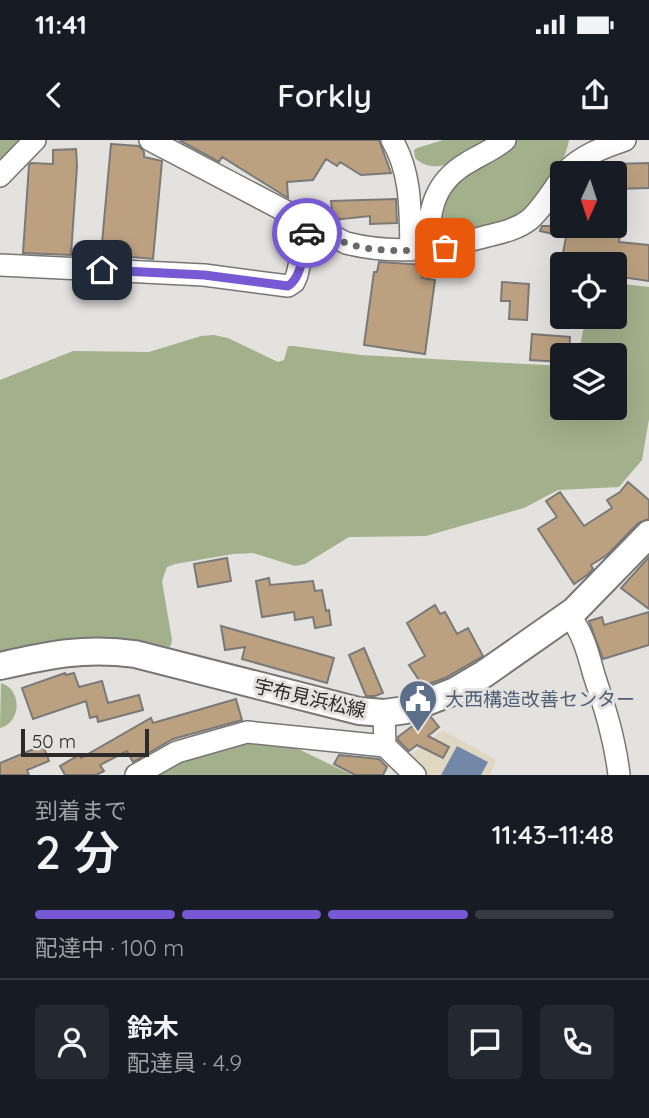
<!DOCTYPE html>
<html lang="ja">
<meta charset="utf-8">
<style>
:root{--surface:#171b24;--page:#242831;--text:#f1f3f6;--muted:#9ea1a6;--line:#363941;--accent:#7759d3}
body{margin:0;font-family:Quicksand,"Noto Sans JP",sans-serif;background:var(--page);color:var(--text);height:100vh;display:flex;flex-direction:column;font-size:26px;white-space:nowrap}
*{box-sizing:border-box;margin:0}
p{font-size:23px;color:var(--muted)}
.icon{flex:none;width:38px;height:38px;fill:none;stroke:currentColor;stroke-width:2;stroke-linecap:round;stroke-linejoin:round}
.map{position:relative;height:635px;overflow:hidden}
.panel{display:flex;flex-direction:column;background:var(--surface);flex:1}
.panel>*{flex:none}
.needle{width:46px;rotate:183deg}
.tools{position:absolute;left:550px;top:21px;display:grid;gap:14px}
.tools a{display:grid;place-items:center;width:77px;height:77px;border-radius:7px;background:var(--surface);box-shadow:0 7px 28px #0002;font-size:35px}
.scale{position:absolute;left:21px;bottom:18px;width:128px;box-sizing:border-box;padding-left:7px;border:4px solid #2b2a29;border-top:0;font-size:19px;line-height:24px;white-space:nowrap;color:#2b2a29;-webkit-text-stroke:5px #e3e2df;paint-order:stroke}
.pin{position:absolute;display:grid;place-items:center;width:60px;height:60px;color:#fff;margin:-30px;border-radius:14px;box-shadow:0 4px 10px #0006}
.courier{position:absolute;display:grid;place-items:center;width:70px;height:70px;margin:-35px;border:5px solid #7759d3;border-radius:50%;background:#fff;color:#222;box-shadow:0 2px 9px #0007}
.summary em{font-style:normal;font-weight:600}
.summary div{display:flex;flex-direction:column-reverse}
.summary{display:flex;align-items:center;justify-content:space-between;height:119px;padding:0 35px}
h1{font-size:46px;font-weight:600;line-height:52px}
.bar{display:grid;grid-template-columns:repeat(4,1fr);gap:10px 7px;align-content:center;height:84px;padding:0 35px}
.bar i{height:9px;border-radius:5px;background:var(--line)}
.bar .active{background:var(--accent)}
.bar p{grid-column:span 4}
.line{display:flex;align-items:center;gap:18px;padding:0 35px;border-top:2px solid var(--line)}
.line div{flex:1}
.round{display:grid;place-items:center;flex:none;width:74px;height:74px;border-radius:7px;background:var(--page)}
.status{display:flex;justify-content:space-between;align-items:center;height:49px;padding:0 35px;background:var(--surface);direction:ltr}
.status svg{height:19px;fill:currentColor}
header{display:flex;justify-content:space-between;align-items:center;height:91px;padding:0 35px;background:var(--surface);font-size:32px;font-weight:600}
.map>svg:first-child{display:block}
.industrial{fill:#e0d7c2}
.forest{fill:#a2b08b}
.water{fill:#7388a9}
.building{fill:#bca181;stroke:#7b7977;stroke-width:2}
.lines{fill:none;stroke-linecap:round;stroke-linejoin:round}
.minor-casing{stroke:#777674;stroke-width:24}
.major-casing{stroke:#777674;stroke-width:30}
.minor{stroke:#fff;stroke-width:21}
.major{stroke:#fff;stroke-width:26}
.done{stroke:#6b6a69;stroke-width:7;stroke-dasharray:0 12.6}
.route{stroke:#7759d3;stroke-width:9}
.labels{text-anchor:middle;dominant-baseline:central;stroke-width:6;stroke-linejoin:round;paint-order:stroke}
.street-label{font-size:19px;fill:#2b2a29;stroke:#e3e2df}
.service-label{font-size:19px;fill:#4e5e75;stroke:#e3e2df;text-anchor:start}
</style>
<div class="status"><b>11:41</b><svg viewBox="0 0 49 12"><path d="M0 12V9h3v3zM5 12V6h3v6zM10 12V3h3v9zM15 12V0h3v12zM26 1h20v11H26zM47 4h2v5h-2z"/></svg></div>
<header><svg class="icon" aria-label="back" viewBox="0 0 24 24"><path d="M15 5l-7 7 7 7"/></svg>Forkly<svg class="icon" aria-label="share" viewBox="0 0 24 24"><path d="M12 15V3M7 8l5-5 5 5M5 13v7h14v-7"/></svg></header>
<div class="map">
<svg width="649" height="635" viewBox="0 0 649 635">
<rect width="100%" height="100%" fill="#e3e2df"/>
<path class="industrial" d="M 443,590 L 496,620 L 490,635 L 427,635 L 408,617 Z"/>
<path class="forest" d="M 0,0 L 28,0 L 0,29 Z
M 443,0 L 493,0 C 470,12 438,40 415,18 L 414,10 L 417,8 Z
M 517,0 L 569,0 C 566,23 536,69 515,79 C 495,88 462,96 441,87 L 438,77 L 451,46 Z
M 614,143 L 649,147 L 649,279 L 642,320 L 619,347 L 558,350 L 524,368 L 426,396 L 349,397 L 305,424 L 295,426 L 253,413 L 233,414 L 175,424 L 167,427 L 162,441 L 172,500 L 171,505 L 167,509 L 0,515 L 0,240 L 73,211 L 149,212 L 201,196 L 214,195 L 228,198 L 278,222 L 284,220 L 288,206 L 293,206 L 361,215 L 562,226 L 562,268 L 614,268 L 614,215 L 578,215 L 586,177 L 614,177 Z
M 1,543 C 22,549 22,582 0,588 Z
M 230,602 L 288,604 L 352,635 L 145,635 Z"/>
<path class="water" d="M 457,606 L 488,622 L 481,635 L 441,635 Z"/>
<path class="building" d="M 179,0 L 379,0 L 391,33 L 361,35 L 340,22 L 337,26 L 326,19 L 313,40 L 287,42 L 288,58 L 222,17 L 219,22 Z
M 111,4 L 139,6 L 144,12 L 144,17 L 162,21 L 153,119 L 101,114 Z
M 76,9 L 77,26 L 71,115 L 23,113 L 29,25 L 31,23 L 53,24 L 53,10 Z
M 649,23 L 649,48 L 614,49 L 614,24 Z
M 396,59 L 397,83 L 370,84 L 370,76 L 333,80 L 331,61 Z
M 542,86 L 621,86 L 619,102 L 649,105 L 649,141 L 614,136 L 614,124 L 585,122 L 586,119 L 563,113 L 566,97 L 540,91 Z
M 379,122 L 424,125 L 422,138 L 435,140 L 425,214 L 364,205 L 374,132 L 377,132 Z
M 502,142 L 529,144 L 527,180 L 509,179 L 510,161 L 501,161 Z
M 532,194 L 570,197 L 569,215 L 562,215 L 562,222 L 530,220 Z
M 628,342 L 649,360 L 649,379 L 638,383 L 607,415 L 591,425 L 593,429 L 587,435 L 574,444 L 538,389 L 557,377 L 546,361 L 560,352 L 584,386 L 612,368 L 607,360 L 620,352 Z
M 649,417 L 649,469 L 621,448 Z
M 227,418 L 231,441 L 198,447 L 194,424 Z
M 269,438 L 270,445 L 313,441 L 315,451 L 322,450 L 326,471 L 329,470 L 331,485 L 315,488 L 313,477 L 295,480 L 294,472 L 262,477 L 256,441 Z
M 435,465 L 440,474 L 445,472 L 457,494 L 468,488 L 483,516 L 445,538 L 423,546 L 409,525 L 425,516 L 407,483 Z
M 649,472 L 649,505 L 603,519 L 589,481 L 602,477 L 604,485 Z
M 221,486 L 334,518 L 327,543 L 242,519 L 245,507 L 225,510 Z
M 364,508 L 383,553 L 375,556 L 366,556 L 349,515 Z
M 65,533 L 66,535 L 74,533 L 79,547 L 102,541 L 108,563 L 139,555 L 143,570 L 98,582 L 97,576 L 90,578 L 86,561 L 33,579 L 22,548 Z
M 236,559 L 242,580 L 173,599 L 133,622 L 127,611 L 100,625 L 104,631 L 96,635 L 65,635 L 60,626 L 79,615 L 81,618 L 151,578 L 153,583 Z
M 431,577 L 439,587 L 428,596 L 449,607 L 443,618 L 417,605 L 409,611 L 398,600 L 398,597 L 415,584 Z
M 43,605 L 49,621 L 27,630 L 29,635 L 0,635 L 0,623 Z
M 339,615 L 379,619 L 387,627 L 383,635 L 355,635 L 334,624 Z"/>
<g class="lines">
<defs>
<path id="minor" d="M 150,0 L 346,103 C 394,115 437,110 484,97 C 499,93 516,90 529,80 C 542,69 552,51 562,38
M 392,0 C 412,34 410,71 411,110
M 565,33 C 580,16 604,7 625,0
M 0,36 L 35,0
M 426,110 C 430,73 431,44 467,23 C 480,15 493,10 505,0
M 0,125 L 204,135 L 288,146 L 294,142 L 297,135 L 309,83
M 569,475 C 583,493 588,513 594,535 C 605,568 615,600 619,635
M 384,573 L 385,606 L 415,635
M 136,635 L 177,612 L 247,592 L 385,606"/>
<path id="major" d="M 0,526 C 48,515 85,507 135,514 L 359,571 L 384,573 L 406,570 L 455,551 L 484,534 L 574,471 L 649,394"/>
</defs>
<use href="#minor" class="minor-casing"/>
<use href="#major" class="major-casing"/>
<use href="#minor" class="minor"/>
<use href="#major" class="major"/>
</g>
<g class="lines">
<path class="done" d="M 307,93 L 309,83 C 322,90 335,99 349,104 C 378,113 415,111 445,108"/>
<path class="route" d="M 102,130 L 204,135 L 288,146 C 303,137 303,109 307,93"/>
</g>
<defs>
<symbol id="civic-pin" viewBox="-11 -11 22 30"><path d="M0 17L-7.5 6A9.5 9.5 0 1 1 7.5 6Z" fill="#5c6f8a" stroke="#e3e2df"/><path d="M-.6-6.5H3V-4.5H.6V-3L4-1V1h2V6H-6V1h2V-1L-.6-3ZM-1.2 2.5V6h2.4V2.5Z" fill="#fff"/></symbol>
</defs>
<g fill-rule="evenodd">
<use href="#civic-pin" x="396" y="537" width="44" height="60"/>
</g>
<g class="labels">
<g class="street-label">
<text transform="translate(310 558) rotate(13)">宇布見浜松線</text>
</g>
<g class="service-label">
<text x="445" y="559">大西構造改善センター</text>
</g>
</g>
</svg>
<div class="tools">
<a><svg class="needle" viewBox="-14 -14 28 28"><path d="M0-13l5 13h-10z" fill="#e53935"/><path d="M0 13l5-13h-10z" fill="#9ea1a6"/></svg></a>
<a><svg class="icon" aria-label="locate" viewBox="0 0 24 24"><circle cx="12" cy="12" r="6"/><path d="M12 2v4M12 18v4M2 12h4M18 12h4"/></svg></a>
<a><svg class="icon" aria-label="layers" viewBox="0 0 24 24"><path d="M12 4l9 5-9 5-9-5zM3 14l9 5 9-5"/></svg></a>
</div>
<div class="scale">50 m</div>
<div class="pin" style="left:445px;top:108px;background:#ea580c"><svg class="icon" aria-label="bag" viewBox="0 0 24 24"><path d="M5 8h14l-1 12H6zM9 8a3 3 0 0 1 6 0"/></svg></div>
<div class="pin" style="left:102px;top:130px;background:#1f2937"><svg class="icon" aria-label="home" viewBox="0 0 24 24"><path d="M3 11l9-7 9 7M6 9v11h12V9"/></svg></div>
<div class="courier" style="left:307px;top:93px"><svg class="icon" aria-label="car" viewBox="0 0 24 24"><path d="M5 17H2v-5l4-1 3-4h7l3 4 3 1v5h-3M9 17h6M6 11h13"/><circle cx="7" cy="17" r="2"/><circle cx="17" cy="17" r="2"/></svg></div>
</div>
<section class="panel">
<div class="summary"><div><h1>2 分</h1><p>到着まで</p></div><em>11:43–11:48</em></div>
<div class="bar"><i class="active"></i><i class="active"></i><i class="active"></i><i></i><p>配達中 · 100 m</p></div>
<div class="line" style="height:126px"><a class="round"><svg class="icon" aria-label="person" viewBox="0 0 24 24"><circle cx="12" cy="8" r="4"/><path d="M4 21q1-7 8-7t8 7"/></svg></a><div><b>鈴木</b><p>配達員 · 4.9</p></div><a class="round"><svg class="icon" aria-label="chat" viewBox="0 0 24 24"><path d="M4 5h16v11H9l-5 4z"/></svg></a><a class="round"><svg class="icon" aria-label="phone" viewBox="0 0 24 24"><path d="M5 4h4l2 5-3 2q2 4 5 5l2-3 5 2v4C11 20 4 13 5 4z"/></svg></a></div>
</section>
